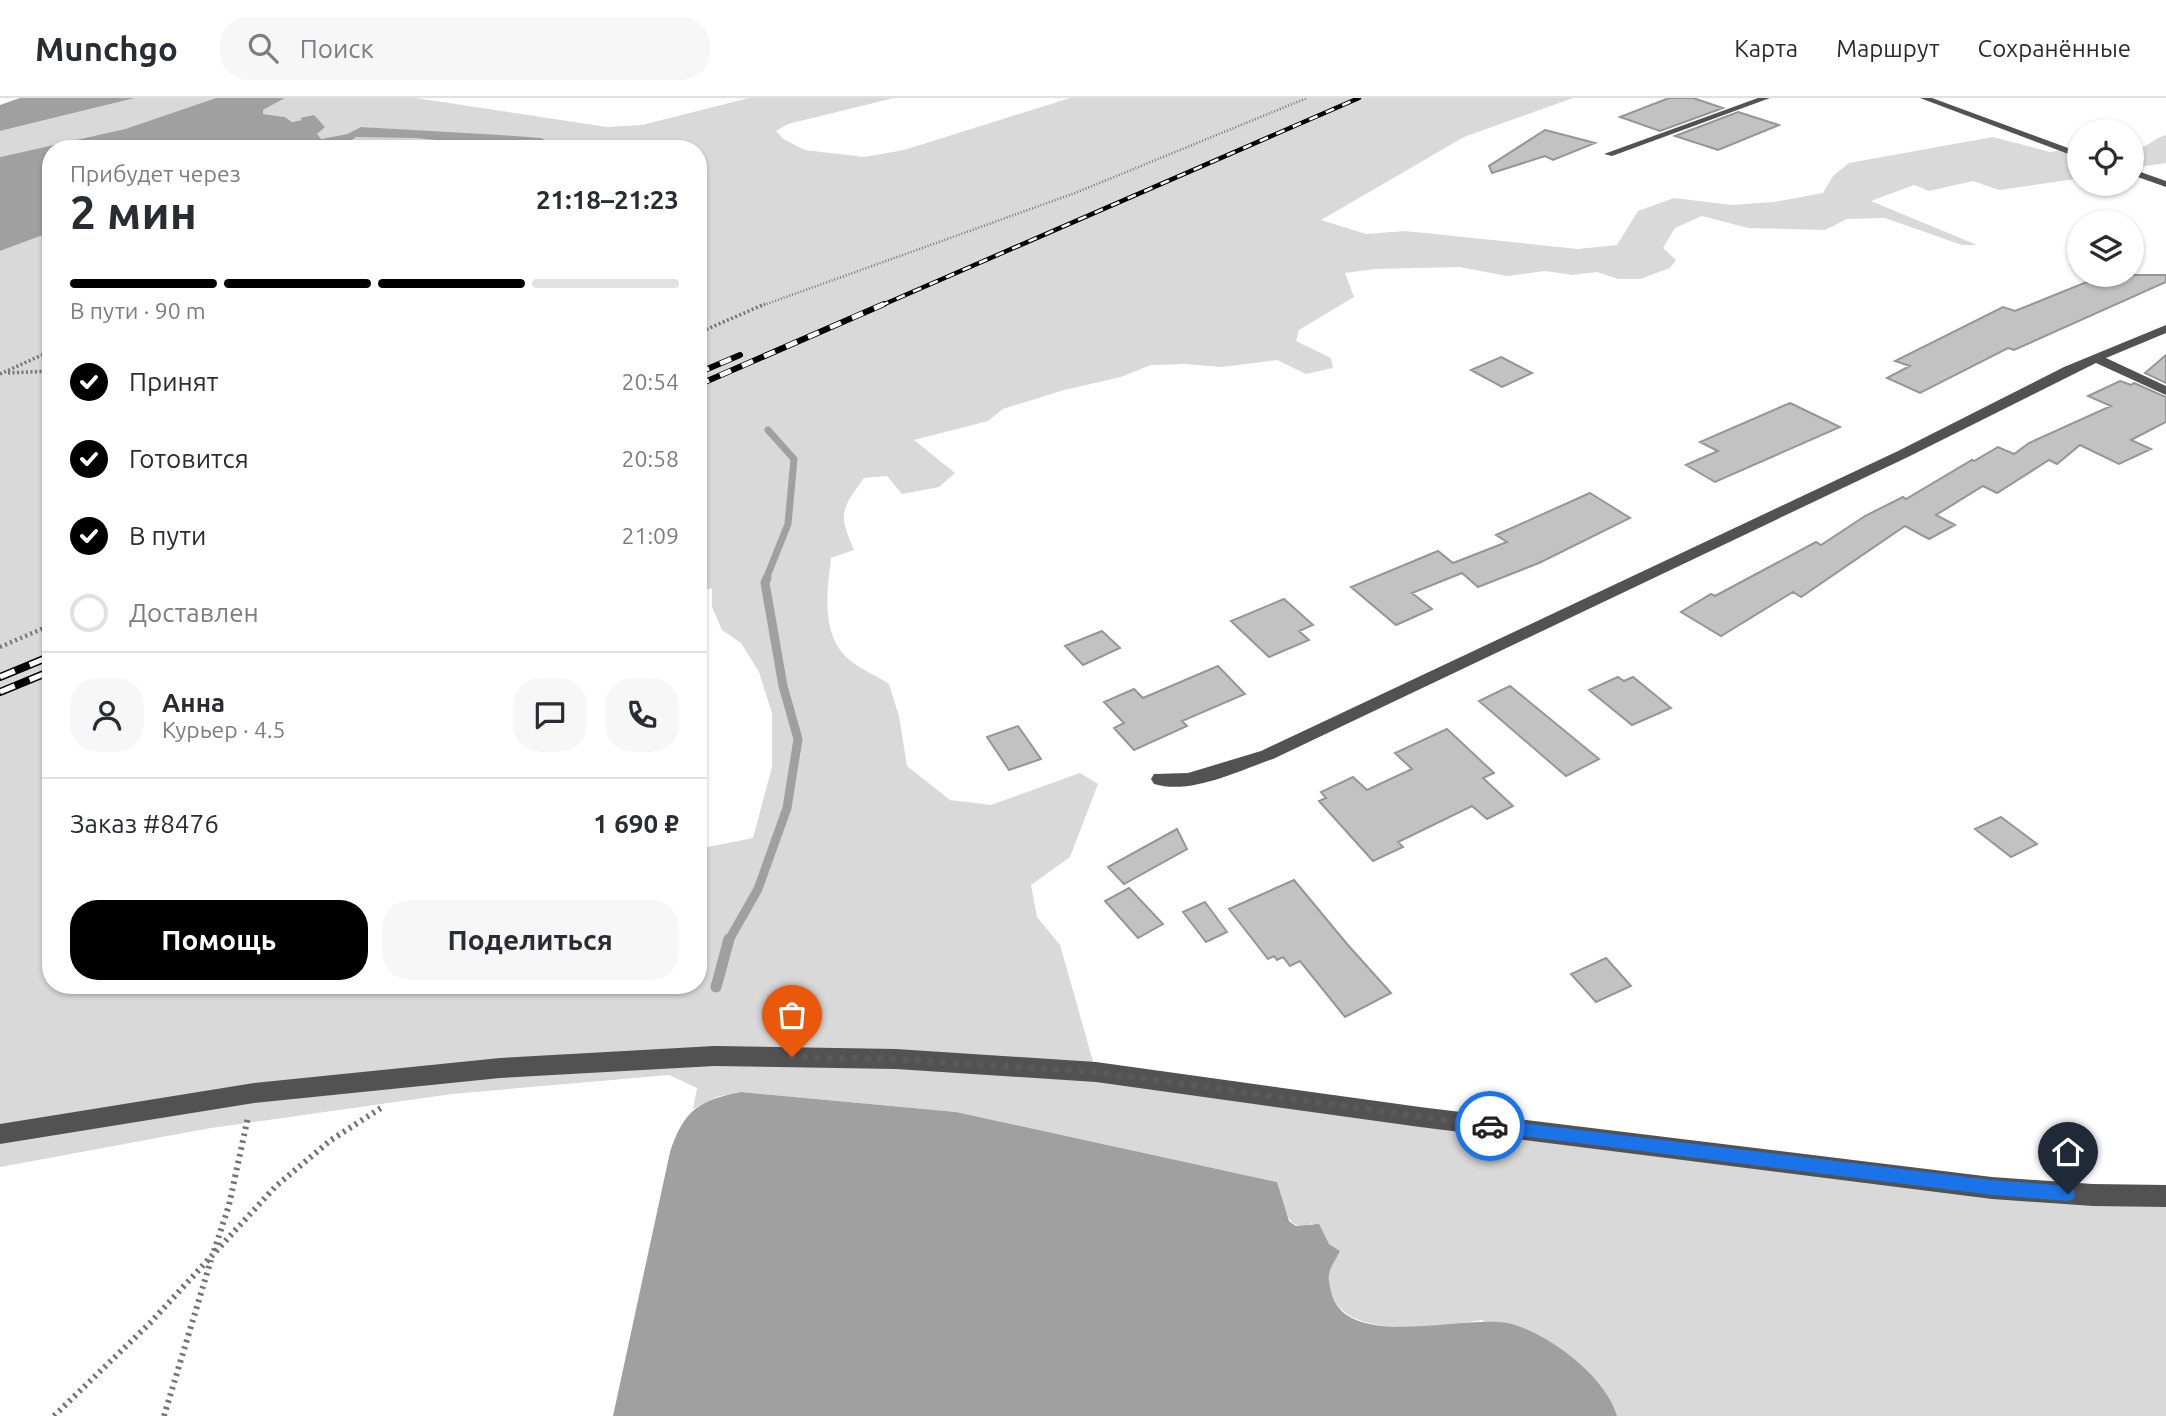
<!DOCTYPE html>
<html lang="ru">
<meta charset="utf-8">
<style>
:root{--surface:#fff;--page:#f7f7f7;--text:#2b2b33;--muted:#7c7c81;--line:#e1e1e2;--accent:#000}
body{margin:0;font-family:Ubuntu,sans-serif;background:var(--page);color:var(--text);height:100vh;display:flex;flex-direction:column;font-size:26px;white-space:nowrap}
*{box-sizing:border-box;margin:0}
p{font-size:23px;color:var(--muted)}
.icon{flex:none;width:38px;height:38px;fill:none;stroke:currentColor;stroke-width:2;stroke-linecap:round;stroke-linejoin:round}
.map{position:relative;flex:1;overflow:hidden}
.details{position:absolute;left:42px;top:42px;width:665px;height:854px;display:flex;flex-direction:column;background:var(--surface);border-radius:28px;box-shadow:0 2px 5px #0004}
.details>*{flex:none}
.buttons{position:absolute;left:2067px;top:21px;display:grid;gap:14px}
.buttons a{display:grid;place-items:center;width:77px;height:77px;border-radius:50%;background:var(--surface);box-shadow:0 2px 5px #0004;font-size:35px}
.pin{position:absolute;display:grid;place-items:center;width:60px;height:60px;color:#fff;margin:-72px -30px;border-radius:50% 50% 50% 0;rotate:-45deg;box-shadow:0 0 7px #0007}
.pin .icon{rotate:45deg}
.courier{position:absolute;display:grid;place-items:center;width:70px;height:70px;margin:-35px;border:5px solid #1a73e8;border-radius:50%;background:#fff;color:#222;box-shadow:0 2px 9px #0007}
.head em{font-style:normal;font-weight:600}
.head div{display:flex;flex-direction:column-reverse}
.head{display:flex;align-items:center;justify-content:space-between;height:119px;padding:0 28px}
h1{font-size:46px;font-weight:600;line-height:52px}
.bar{display:grid;grid-template-columns:repeat(4,1fr);gap:10px 7px;align-content:center;height:84px;padding:0 28px}
.bar i{height:9px;border-radius:5px;background:var(--line)}
.bar .on{background:var(--accent)}
.bar p{grid-column:span 4}
.line{display:flex;align-items:center;gap:18px;padding:0 28px;border-top:2px solid var(--line)}
.line div{flex:1}
.round{display:grid;place-items:center;flex:none;width:74px;height:74px;border-radius:28px;background:var(--page)}
ol{padding:0 28px;list-style:none}
li{display:flex;align-items:center;gap:21px;height:77px}
li p{margin-inline-start:auto}
li .icon{padding:7px;border-radius:50%;background:var(--accent);color:#fff;stroke-width:4}
li:last-child{color:var(--muted)}
li i{width:38px;height:38px;border:4px solid var(--line);border-radius:50%}
.primary-button{display:flex;gap:14px;margin-top:auto;padding:14px 28px}
.primary-button a{flex:1;height:80px;border-radius:28px;background:var(--accent);color:#fff;font-size:28px;font-weight:600;line-height:80px;text-align:center}
.primary-button a+a{background:var(--page);color:var(--text)}
header{display:flex;align-items:center;gap:42px;box-sizing:border-box;height:98px;padding:0 35px;background:var(--surface);border-bottom:2px solid var(--line)}
header strong{font-size:33px}
nav{display:flex;gap:38px;margin-inline-start:auto;font-size:24px}
.search{width:490px;height:63px;background:var(--page);display:flex;align-items:center;gap:18px;box-sizing:border-box;padding:0 24px;border-radius:28px;color:var(--muted);font-size:26px}
.map>svg:first-child{display:block}
.green{fill:#d9d9d9}
.water{fill:#a0a0a0}
.lines{fill:none;stroke-linecap:round;stroke-linejoin:round}
.stream-far2{stroke:#a0a0a0;stroke-width:7}
.stream-far1{stroke:#a0a0a0;stroke-width:9}
.stream{stroke:#a0a0a0;stroke-width:11}
.building{fill:#c2c2c2;stroke:#969696;stroke-width:2}
.path-far3{stroke:#747474;stroke-width:2.5;stroke-dasharray:1 2;stroke-linecap:butt}
.path-far2{stroke:#747474;stroke-width:3.5;stroke-dasharray:2 2.5;stroke-linecap:butt}
.path-far1{stroke:#747474;stroke-width:4.5;stroke-dasharray:2 3.5;stroke-linecap:butt}
.path{stroke:#747474;stroke-width:6;stroke-dasharray:2.5 4.5;stroke-linecap:butt}
.minor{fill:#525252;fill-rule:evenodd}
.rail-far2-casing{stroke:#000;stroke-width:4.5}
.rail-far1-casing{stroke:#000;stroke-width:6}
.rail-casing{stroke:#000;stroke-width:8}
.rail-far2{stroke:#fff;stroke-width:2.5;stroke-dasharray:9;stroke-linecap:butt}
.rail-far1{stroke:#fff;stroke-width:4.5;stroke-dasharray:12;stroke-linecap:butt}
.rail{stroke:#fff;stroke-width:5;stroke-dasharray:16;stroke-linecap:butt}
.route{fill:#1a73e8}
.done{stroke:#595959;stroke-width:7;stroke-dasharray:0 12.6}
</style>
<header>
<strong>Munchgo</strong>
<div class="search"><svg class="icon" aria-label="search" viewBox="0 0 24 24"><circle cx="10" cy="10" r="6"/><path d="M15 15l6 6"/></svg>Поиск</div>
<nav><a>Карта</a><a>Маршрут</a><a>Сохранённые</a></nav>
</header>
<div class="map">
<svg width="2166" height="1318" viewBox="0 0 2166 1318">
<rect width="100%" height="100%" fill="#fff"/>
<path class="green" d="M 135,0 L 216,0 L 125,31 L 0,59 L 0,33 Z
M 285,0 L 416,0 L 607,29 L 642,27 L 749,0 L 894,0 L 788,26 L 776,33 L 783,41 L 805,52 L 864,59 L 904,52 L 1070,0 L 1573,0 L 1464,39 L 1321,122 L 1366,136 L 1405,133 L 1578,151 L 1617,147 L 1638,113 L 1674,100 L 1732,107 L 1774,104 L 1823,95 L 1833,78 L 1849,65 L 1993,39 L 2050,54 L 2079,49 L 2079,78 L 2075,81 L 1999,92 L 1973,83 L 1929,93 L 1914,87 L 1871,103 L 1977,147 L 1962,147 L 1885,120 L 1847,121 L 1825,132 L 1748,130 L 1702,118 L 1675,130 L 1663,150 L 1676,162 L 1670,170 L 1640,181 L 1618,181 L 1597,174 L 1573,177 L 1545,173 L 1507,178 L 1459,169 L 1374,171 L 1345,175 L 1354,199 L 1299,232 L 1296,243 L 1331,260 L 1333,270 L 1306,276 L 1277,262 L 1222,269 L 1184,266 L 1151,267 L 1121,279 L 1064,292 L 1003,311 L 988,323 L 914,342 L 955,375 L 939,389 L 902,396 L 887,378 L 864,380 C 841,412 838,415 854,452 L 831,460 C 827,493 820,539 851,563 C 862,572 877,578 889,586 L 899,618 L 907,668 L 950,702 L 991,707 L 1080,675 L 1098,686 L 1070,759 L 1031,787 L 1037,819 L 1060,847 L 1096,974 L 1420,1019 L 2166,1098 L 2166,1318 L 1617,1318 L 1482,1222 C 1445,1228 1342,1244 1331,1193 C 1330,1189 1328,1182 1329,1177 C 1330,1169 1337,1160 1340,1153 L 1329,1146 L 1312,1125 C 1286,1139 1283,1102 1277,1084 L 956,1014 L 741,994 L 716,999 L 693,1011 L 697,990 L 669,977 L 452,996 L 211,1030 L 0,1069 L 0,153 L 51,134 L 51,887 L 698,887 L 698,751 L 753,740 L 772,669 L 772,615 L 759,574 L 741,545 L 722,532 L 712,509 L 712,490 L 698,495 L 698,51 L 365,51 L 364,48 L 347,44 L 356,39 L 449,35 L 361,29 L 347,36 L 321,41 L 303,22 L 292,24 L 285,19 L 263,16 L 263,12 Z
M 2166,37 L 2166,65 L 2132,70 L 2132,52 C 2144,52 2154,40 2166,37 Z"/>
<path class="water" d="M 20,0 L 135,0 L 0,33 L 0,7 Z
M 216,0 L 285,0 L 263,12 L 263,16 L 285,19 L 292,24 L 302,22 L 300,20 L 314,17 L 325,29 L 317,36 L 321,41 L 347,36 L 361,29 L 500,37 L 541,40 L 551,45 L 550,51 L 538,51 L 531,46 L 487,47 L 416,40 L 356,39 L 349,44 L 365,48 L 365,51 L 310,51 L 302,48 L 287,51 L 51,51 L 51,134 L 0,153 L 0,59 L 125,31 Z
M 741,994 L 956,1014 L 1277,1084 L 1289,1123 L 1296,1128 L 1319,1126 L 1329,1146 L 1340,1153 C 1337,1160 1330,1169 1329,1177 C 1328,1182 1330,1188 1331,1193 C 1344,1256 1469,1214 1512,1226 C 1551,1237 1606,1279 1617,1318 L 613,1318 L 670,1054 C 684,1012 699,1002 741,994 Z"/>
<g class="lines">
<path class="stream-far2" d="M 766,481 L 788,426 L 794,361 L 768,332"/>
<path class="stream-far1" d="M 729,842 L 758,791 L 787,710 L 798,641 L 783,588 L 765,485 L 767,480"/>
<path class="stream" d="M 716,889 L 729,841"/>
</g>
<path class="building" d="M 1669,0 L 1693,0 L 1723,10 L 1660,33 L 1620,19 Z
M 1738,14 L 1779,27 L 1718,52 L 1675,38 Z
M 1545,32 L 1595,45 L 1553,62 L 1545,58 L 1492,75 L 1489,68 Z
M 2104,177 L 2166,177 L 2166,184 L 2014,252 L 2008,250 L 1920,295 L 1887,280 L 1910,268 L 1895,263 L 2003,209 L 2015,213 Z
M 2166,257 L 2166,285 L 2145,275 Z
M 1501,259 L 1532,275 L 1502,289 L 1471,272 Z
M 2120,283 L 2131,287 L 2134,285 L 2166,299 L 2166,324 L 2131,342 L 2151,351 L 2119,366 L 2080,347 L 2057,366 L 2049,362 L 1997,395 L 1983,388 L 1936,417 L 1955,427 L 1929,441 L 1905,428 L 1801,499 L 1793,494 L 1721,538 L 1681,514 L 1711,496 L 1715,498 L 1816,444 L 1821,447 L 1865,418 L 1903,399 L 1906,401 L 1972,362 L 1974,363 L 1998,349 L 2014,356 L 2029,345 L 2111,308 L 2088,298 Z
M 1790,305 L 1840,329 L 1715,384 L 1686,367 L 1718,353 L 1700,344 Z
M 1590,395 L 1630,420 L 1539,465 L 1478,489 L 1462,475 L 1412,495 L 1432,511 L 1396,527 L 1351,489 L 1438,453 L 1453,465 L 1507,444 L 1496,437 Z
M 1284,501 L 1313,527 L 1299,533 L 1309,542 L 1269,559 L 1231,523 Z
M 1102,533 L 1120,550 L 1083,567 L 1065,548 Z
M 1218,568 L 1245,596 L 1182,623 L 1187,628 L 1134,652 L 1114,630 L 1124,625 L 1104,604 L 1134,591 L 1143,600 Z
M 1618,579 L 1624,583 L 1633,579 L 1671,610 L 1632,627 L 1589,592 Z
M 1510,588 L 1599,661 L 1566,678 L 1479,603 Z
M 1018,628 L 1041,661 L 1009,672 L 987,639 Z
M 1447,631 L 1494,675 L 1483,680 L 1513,708 L 1487,721 L 1472,708 L 1398,744 L 1403,749 L 1373,763 L 1319,703 L 1326,700 L 1321,694 L 1353,679 L 1367,692 L 1412,671 L 1395,655 Z
M 2001,719 L 2037,746 L 2011,759 L 1975,731 Z
M 1177,731 L 1187,751 L 1124,786 L 1108,769 Z
M 1294,782 L 1347,846 L 1391,895 L 1345,919 L 1300,863 L 1290,868 L 1283,859 L 1277,862 L 1274,858 L 1268,861 L 1229,811 Z
M 1129,790 L 1163,826 L 1138,840 L 1105,803 Z
M 1205,804 L 1227,834 L 1206,844 L 1183,814 Z
M 1606,860 L 1631,888 L 1596,904 L 1571,876 Z"/>
<g class="lines">
<path class="path-far3" d="M 761,208 L 1075,95 L 1307,0"/>
<path class="path-far2" d="M 698,235 L 765,206
M 8,275 L 51,273
M 0,276 L 51,253"/>
<path class="path-far1" d="M 0,549 L 51,527"/>
<path class="path" d="M 214,1153 L 229,1107 L 248,1019
M 54,1318 L 150,1225 L 276,1088 L 331,1042 L 384,1008
M 164,1318 L 211,1162"/>
<path class="minor" d="M 1758,0 L 1770,0 L 1612,58 L 1604,56 Z
M 1920,0 L 1932,0 L 2079,54 L 2079,60 Z
M 2132,71 L 2166,83 L 2166,89 L 2132,77 Z
M 2166,227 L 2166,235 L 2106,260 L 2166,288 L 2166,297 L 2096,265 L 1908,359 L 1273,661 C 1237,673 1192,697 1154,686 L 1151,681 L 1154,676 L 1188,675 L 1261,653 L 1898,353 L 2064,269 Z
M 714,948 L 896,951 L 1096,964 L 1420,1009 L 1992,1079 L 2093,1086 L 2166,1087 L 2166,1109 L 2093,1108 L 1992,1101 L 1420,1029 L 1096,984 L 896,971 L 714,968 L 500,980 L 254,1005 L 0,1046 L 0,1026 L 254,985 L 500,960 Z"/>
<defs>
<path id="rail-far2" d="M 880,208 L 1359,0"/>
<path id="rail-far1" d="M 698,275 L 740,257
M 698,287 L 884,206"/>
<path id="rail" d="M 0,579 L 51,558
M 0,594 L 51,573"/>
</defs>
<use href="#rail-far2" class="rail-far2-casing"/>
<use href="#rail-far1" class="rail-far1-casing"/>
<use href="#rail" class="rail-casing"/>
<use href="#rail-far2" class="rail-far2"/>
<use href="#rail-far1" class="rail-far1"/>
<use href="#rail" class="rail"/>
</g>
<path class="route" d="M 1490,1021 L 1992,1082 L 2068,1088 L 2073,1090 L 2075,1096 L 2073,1101 L 2068,1103 L 1992,1097 L 1490,1034 L 1483,1028 Z"/>
<g class="lines">
<path class="done" d="M 792,959 L 896,961 L 1096,974 L 1490,1028"/>
</g>
</svg>
<div class="buttons">
<a><svg class="icon" aria-label="locate" viewBox="0 0 24 24"><circle cx="12" cy="12" r="6"/><path d="M12 2v4M12 18v4M2 12h4M18 12h4"/></svg></a>
<a><svg class="icon" aria-label="layers" viewBox="0 0 24 24"><path d="M12 4l9 5-9 5-9-5zM3 14l9 5 9-5"/></svg></a>
</div>
<div class="pin" style="left:792px;top:959px;background:#ea580c"><svg class="icon" aria-label="bag" viewBox="0 0 24 24"><path d="M5 8h14l-1 12H6zM9 8a3 3 0 0 1 6 0"/></svg></div>
<div class="pin" style="left:2068px;top:1096px;background:#1f2937"><svg class="icon" aria-label="home" viewBox="0 0 24 24"><path d="M3 11l9-7 9 7M6 9v11h12V9"/></svg></div>
<div class="courier" style="left:1490px;top:1028px"><svg class="icon" aria-label="car" viewBox="0 0 24 24"><path d="M5 17H2v-5l4-1 3-4h7l3 4 3 1v5h-3M9 17h6M6 11h13"/><circle cx="7" cy="17" r="2"/><circle cx="17" cy="17" r="2"/></svg></div>
<section class="details">
<div class="head"><div><h1>2 мин</h1><p>Прибудет через</p></div><em>21:18–21:23</em></div>
<div class="bar"><i class="on"></i><i class="on"></i><i class="on"></i><i></i><p>В пути · 90 m</p></div>
<ol>
<li><svg class="icon" aria-label="check" viewBox="0 0 24 24"><path d="M5 12l5 5 9-10"/></svg>Принят<p>20:54</p></li>
<li><svg class="icon" aria-label="check" viewBox="0 0 24 24"><path d="M5 12l5 5 9-10"/></svg>Готовится<p>20:58</p></li>
<li><svg class="icon" aria-label="check" viewBox="0 0 24 24"><path d="M5 12l5 5 9-10"/></svg>В пути<p>21:09</p></li>
<li><i></i>Доставлен</li>
</ol>
<div class="line" style="height:126px"><a class="round"><svg class="icon" aria-label="person" viewBox="0 0 24 24"><circle cx="12" cy="8" r="4"/><path d="M4 21q1-7 8-7t8 7"/></svg></a><div><b>Анна</b><p>Курьер · 4.5</p></div><a class="round"><svg class="icon" aria-label="chat" viewBox="0 0 24 24"><path d="M4 5h16v11H9l-5 4z"/></svg></a><a class="round"><svg class="icon" aria-label="phone" viewBox="0 0 24 24"><path d="M5 4h4l2 5-3 2q2 4 5 5l2-3 5 2v4C11 20 4 13 5 4z"/></svg></a></div>
<div class="line" style="height:91px"><div>Заказ #8476</div><b>1 690 ₽</b></div>
<div class="primary-button"><a>Помощь</a><a>Поделиться</a></div>
</section>
</div>
